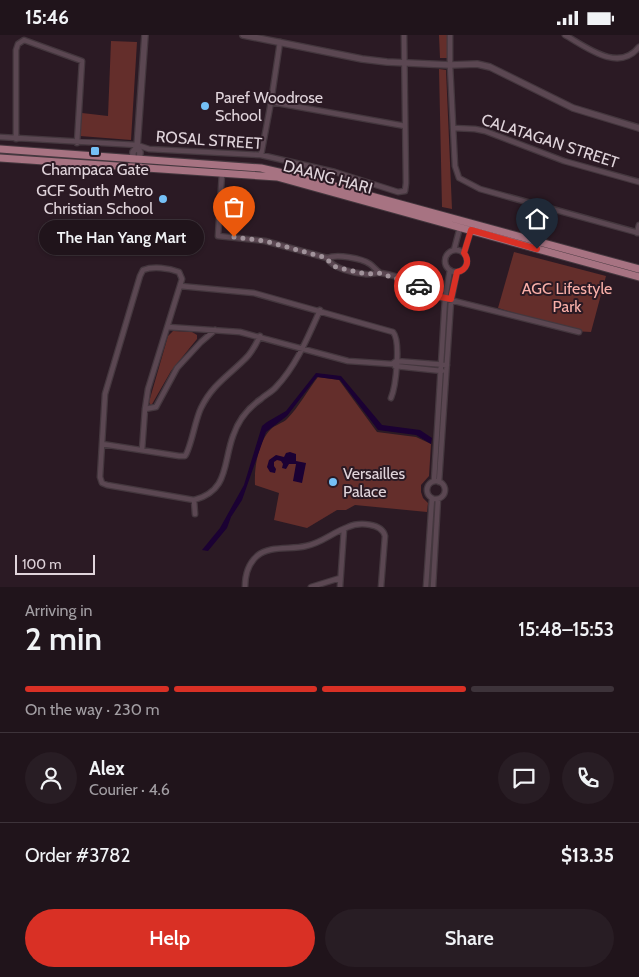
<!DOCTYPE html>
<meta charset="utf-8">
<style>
:root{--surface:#20141b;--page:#281d24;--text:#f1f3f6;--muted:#a29ea3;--line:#3d333a;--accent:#d93025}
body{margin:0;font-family:Cabin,sans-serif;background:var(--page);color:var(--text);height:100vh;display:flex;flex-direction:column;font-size:19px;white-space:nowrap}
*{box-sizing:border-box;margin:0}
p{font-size:16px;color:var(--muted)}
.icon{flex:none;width:28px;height:28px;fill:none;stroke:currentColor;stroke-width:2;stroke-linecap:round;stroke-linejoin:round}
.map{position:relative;height:552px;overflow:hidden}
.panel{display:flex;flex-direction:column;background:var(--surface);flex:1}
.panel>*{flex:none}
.scale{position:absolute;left:15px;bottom:12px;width:80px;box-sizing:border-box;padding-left:5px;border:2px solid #e0d4db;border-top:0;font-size:14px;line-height:18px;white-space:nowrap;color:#e0d4db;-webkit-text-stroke:4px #2b1a24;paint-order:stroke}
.pin{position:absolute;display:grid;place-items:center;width:42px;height:42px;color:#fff;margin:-51px -21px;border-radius:50% 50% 50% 0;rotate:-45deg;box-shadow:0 0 5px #0007}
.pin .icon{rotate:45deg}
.courier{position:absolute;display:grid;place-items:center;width:50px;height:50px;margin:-25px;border:4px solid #d93025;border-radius:50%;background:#fff;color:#222;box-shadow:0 1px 6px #0007}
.bubble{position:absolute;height:35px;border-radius:18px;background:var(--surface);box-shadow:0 1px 4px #0004,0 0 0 1px var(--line);font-size:16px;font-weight:600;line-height:35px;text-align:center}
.overview em{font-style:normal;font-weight:600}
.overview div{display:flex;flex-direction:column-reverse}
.overview{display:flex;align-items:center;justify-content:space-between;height:85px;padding:0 25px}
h1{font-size:32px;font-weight:600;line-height:38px}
.bar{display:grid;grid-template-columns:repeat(4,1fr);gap:8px 5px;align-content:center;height:60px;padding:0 25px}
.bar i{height:6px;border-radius:4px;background:var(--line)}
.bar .selected{background:var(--accent)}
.bar p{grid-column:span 4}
.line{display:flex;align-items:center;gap:12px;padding:0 25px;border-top:1px solid var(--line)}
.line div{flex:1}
.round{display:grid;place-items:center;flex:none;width:52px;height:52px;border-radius:26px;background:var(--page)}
.action{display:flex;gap:10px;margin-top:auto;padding:10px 25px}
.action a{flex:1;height:58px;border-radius:30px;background:var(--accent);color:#fff;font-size:20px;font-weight:600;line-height:58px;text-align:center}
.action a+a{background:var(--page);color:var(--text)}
.status{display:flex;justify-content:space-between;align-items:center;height:35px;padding:0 25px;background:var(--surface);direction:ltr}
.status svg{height:14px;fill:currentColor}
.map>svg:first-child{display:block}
.green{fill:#642e2b}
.water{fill:#1b0133}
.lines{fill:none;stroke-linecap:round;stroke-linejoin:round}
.minor-casing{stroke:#44373e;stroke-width:7}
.tertiary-casing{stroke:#44373e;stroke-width:8}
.primary-casing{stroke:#44373e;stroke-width:9}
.minor{stroke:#5b4752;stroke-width:4.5}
.tertiary{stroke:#5b4752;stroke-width:5.5}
.primary{stroke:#a77382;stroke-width:7}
.done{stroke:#a1939b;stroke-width:5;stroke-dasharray:0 9}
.route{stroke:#d93025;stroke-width:6}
.poi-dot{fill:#75c0f6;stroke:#2b1a24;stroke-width:2}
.labels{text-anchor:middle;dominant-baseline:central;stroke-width:4;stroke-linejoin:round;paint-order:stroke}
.poi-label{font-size:16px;fill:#e0d4db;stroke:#2b1a24;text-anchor:start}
.street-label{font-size:16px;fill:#e0d4db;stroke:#2b1a24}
.park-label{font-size:16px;fill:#f9afa8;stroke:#2b1a24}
</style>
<div class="status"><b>15:46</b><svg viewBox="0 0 49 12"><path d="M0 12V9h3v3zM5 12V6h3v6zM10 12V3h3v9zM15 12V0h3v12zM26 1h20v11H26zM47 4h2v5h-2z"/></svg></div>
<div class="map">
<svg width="639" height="552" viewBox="0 0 639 552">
<rect width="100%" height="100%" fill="#2b1a24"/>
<path class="green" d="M 439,0 L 447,0 L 447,23 L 440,23 Z
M 111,6 L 137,7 L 131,105 L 80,101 L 82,78 L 108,81 Z
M 439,34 L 446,35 L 452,174 L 442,172 Z
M 514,217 L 606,241 L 591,297 L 573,296 L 498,273 Z
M 173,296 L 192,297 L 197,300 L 197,304 L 171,336 L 151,371 L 149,367 L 168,301 Z
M 318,342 L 339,345 L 377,397 L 416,402 L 431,409 L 429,441 L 421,450 L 421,457 L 423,463 L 428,468 L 427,477 L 355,470 L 346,475 L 337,475 L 307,493 L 274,485 L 279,458 L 255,450 C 254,435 258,406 271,394 C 275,390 283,388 287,384 C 298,373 308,355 318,342 Z"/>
<path class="water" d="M 316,338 L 341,341 L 382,390 L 420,395 L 432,403 L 431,409 L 416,400 L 378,395 L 340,345 L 317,342 L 287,381 L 266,397 L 242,465 L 231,482 L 227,493 L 208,516 L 202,515 L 220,493 L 244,450 L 262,391 L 267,387 L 286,376 Z
M 290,417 L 296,419 L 296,426 L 306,428 L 302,448 L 293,446 L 296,429 L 289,429 L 286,434 L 282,433 L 283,429 L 281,426 L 277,425 L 274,427 L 274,431 L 276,434 L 275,438 L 270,437 L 267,432 L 269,425 L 276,420 L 284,422 L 286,418 Z"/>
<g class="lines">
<defs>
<path id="minor" d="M 450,0 L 450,30 L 455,131 L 459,143 L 480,154 L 639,198
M 565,0 C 586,12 619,38 639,12
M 271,67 L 405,91
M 453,93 L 475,94 L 485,96 L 564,126 L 639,147
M 0,102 L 137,110 L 149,114 L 261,120 L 335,137 L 398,157 L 405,156 L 406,148 L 404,0
M 16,104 L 16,15 L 18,9 L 24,5 L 82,26 L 77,108
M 261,120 L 271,67 L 280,7
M 222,138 L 218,201 L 265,206 L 327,223 C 337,219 361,223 370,229 C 373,231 376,235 379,237
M 637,198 L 639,190
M445 226a11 11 0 1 1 22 0a11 11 0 1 1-22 0Z
M 454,215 L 460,192
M 464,218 L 471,195
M 327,223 C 333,234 354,238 365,239 C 371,240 376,237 381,238 C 399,241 417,248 430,260 L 579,297
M 180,251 L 254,258 L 393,297 C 401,306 396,351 391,363
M 168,292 L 240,297 L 348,326 L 392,329 L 396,326 L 447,330
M 395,331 L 442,336
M 145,374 L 156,372 L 177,333 L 201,307 L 215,295
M 102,409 L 179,421 L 185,421 C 191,413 195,385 201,373 C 212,350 228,341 245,324 C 252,318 256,309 260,301
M 142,415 L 145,374 L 148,354 L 182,244 L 179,237 C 169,233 153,231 143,235 L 140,241 L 105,359 L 100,442 L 102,448 L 107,450 L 194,465 C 229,456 223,428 233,401 C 238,386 248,373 261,364 C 265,360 272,357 276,352 C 296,331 308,302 320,275
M 434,446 L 445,263 L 450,235
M427 455a9 9 0 1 1 18 0a9 9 0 1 1-18 0Z
M 439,447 L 451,266 L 457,237
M 194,465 L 195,479
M 245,552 C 245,540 248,529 257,521 C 270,510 291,515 306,511 C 322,508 333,497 348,492 C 359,487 382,488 385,501 L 381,552
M 311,552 L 340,543
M 340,552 L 344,494
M 426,552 L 432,463
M 433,552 L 438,464"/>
<path id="tertiary" d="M 243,0 L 362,24 L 387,27 L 450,30 L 477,29 L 490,32 L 573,73 L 639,93
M 132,132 L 133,117 L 137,112
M 139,133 L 140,117 L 137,112 L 145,0"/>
<path id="primary" d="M 0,114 L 261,133 L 305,143 L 639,234
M 0,123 L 277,142 L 639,242"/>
</defs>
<use href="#minor" class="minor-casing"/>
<use href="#tertiary" class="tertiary-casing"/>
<use href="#primary" class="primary-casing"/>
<use href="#minor" class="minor"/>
<use href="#tertiary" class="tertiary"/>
<use href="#primary" class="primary"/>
</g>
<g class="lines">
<path class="done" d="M 234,202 L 265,206 L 327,223 L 330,228 L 336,232 L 366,239 L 379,238 L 419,251"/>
<path class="route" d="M 419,251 L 430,260 L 451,264 L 457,237 C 467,235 470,226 464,218 L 471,195 L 537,214"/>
</g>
<g class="poi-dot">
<circle cx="205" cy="71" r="5"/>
<rect x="90" y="111" width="10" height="10" rx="2.5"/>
<circle cx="163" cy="164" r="5"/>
<circle cx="333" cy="447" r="5"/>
</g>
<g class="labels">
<g class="poi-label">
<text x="215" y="62">Paref Woodrose<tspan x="215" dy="18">School</tspan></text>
<text x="95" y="134" text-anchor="middle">Champaca Gate</text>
<text x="153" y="155" text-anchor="end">GCF South Metro<tspan x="153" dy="18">Christian School</tspan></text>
<text x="343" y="438">Versailles<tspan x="343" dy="18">Palace</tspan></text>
</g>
<g class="street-label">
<text transform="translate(209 105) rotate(4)">ROSAL STREET</text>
<text transform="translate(550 106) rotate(18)">CALATAGAN STREET</text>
<text transform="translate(328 142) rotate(15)">DAANG HARI</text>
</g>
<g class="park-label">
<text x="567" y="253">AGC Lifestyle<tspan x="567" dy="18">Park</tspan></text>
</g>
</g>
</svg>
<div class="scale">100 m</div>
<div class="pin" style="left:234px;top:202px;background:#ea580c"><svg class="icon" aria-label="bag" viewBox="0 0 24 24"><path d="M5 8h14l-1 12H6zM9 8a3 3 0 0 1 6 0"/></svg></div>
<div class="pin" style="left:537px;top:214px;background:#1f2937"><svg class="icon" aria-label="home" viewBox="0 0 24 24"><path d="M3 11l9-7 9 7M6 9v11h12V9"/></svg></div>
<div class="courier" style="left:419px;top:251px"><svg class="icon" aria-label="car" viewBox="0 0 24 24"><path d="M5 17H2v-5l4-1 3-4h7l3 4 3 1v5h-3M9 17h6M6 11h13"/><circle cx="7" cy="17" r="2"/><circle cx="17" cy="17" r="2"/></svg></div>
<div class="bubble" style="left:39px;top:185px;width:165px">The Han Yang Mart</div>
</div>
<section class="panel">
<div class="overview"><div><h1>2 min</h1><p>Arriving in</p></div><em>15:48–15:53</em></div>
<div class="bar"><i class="selected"></i><i class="selected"></i><i class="selected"></i><i></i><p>On the way · 230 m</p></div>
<div class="line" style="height:90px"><a class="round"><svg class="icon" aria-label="person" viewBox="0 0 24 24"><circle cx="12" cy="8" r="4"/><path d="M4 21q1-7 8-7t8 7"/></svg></a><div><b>Alex</b><p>Courier · 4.6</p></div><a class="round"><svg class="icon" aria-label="chat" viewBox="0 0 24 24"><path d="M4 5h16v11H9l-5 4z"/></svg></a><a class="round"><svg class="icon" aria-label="phone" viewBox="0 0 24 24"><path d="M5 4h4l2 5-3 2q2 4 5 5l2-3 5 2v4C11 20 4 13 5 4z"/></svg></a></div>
<div class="line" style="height:65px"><div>Order #3782</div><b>$13.35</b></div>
<div class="action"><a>Help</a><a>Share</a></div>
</section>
